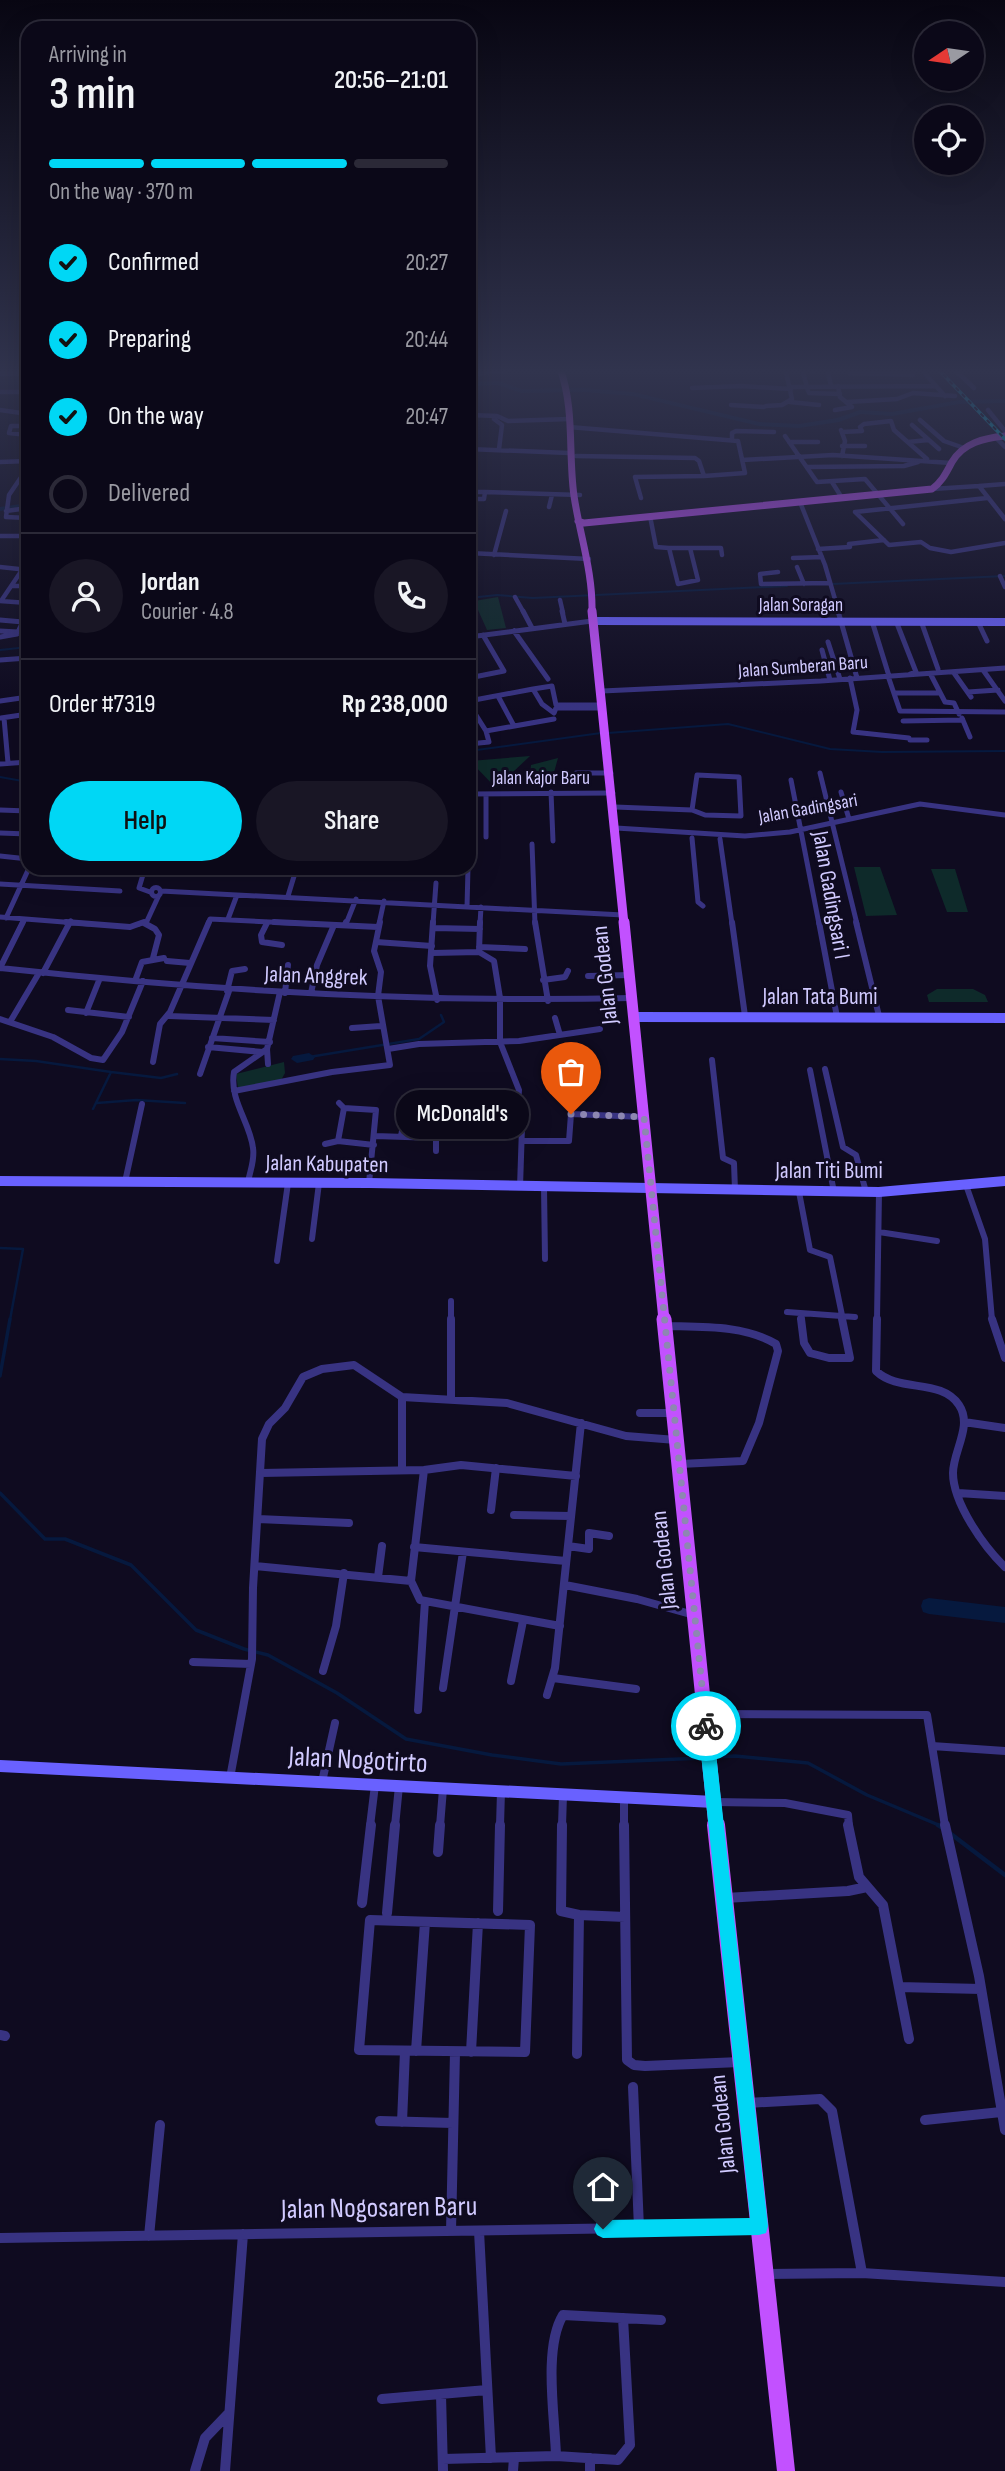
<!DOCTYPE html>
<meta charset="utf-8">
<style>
:root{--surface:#0b0818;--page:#191625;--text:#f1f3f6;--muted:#9a9aa2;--line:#2b2937;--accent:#00d7f5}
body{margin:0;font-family:"Sofia Sans Condensed",sans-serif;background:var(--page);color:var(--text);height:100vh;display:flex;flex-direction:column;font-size:26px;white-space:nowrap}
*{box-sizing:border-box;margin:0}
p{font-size:23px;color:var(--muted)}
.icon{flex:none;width:38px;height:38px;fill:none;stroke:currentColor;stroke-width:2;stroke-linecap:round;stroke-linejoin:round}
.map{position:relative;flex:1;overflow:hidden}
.details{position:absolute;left:21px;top:21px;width:455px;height:854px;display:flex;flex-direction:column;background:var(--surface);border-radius:21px;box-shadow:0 7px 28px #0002,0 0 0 2px var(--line)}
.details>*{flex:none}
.needle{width:46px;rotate:257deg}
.tools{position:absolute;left:914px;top:21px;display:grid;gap:14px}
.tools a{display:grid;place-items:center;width:70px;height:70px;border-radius:50%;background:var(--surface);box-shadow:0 7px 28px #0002,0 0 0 2px var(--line);font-size:35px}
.pin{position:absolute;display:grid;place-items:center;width:60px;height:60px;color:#fff;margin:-72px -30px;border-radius:50% 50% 50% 0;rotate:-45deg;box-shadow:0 0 7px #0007}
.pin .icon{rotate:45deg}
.courier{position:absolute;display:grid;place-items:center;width:70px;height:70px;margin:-35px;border:5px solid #00d7f5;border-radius:50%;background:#fff;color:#222;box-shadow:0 2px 9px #0007}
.bubble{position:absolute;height:49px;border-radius:24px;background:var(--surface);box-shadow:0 7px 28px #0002,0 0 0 2px var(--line);font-size:23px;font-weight:600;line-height:49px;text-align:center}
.summary em{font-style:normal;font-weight:600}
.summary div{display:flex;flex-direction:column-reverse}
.summary{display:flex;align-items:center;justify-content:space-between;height:119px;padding:0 28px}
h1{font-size:46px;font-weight:600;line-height:52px}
.bar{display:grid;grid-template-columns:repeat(4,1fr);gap:10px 7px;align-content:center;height:84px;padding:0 28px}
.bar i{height:9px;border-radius:5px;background:var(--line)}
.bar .current{background:var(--accent)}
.bar p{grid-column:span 4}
.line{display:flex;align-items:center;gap:18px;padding:0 28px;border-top:2px solid var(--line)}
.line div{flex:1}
.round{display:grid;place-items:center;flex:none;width:74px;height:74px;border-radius:37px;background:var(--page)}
ol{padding:0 28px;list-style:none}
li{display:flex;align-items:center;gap:21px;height:77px}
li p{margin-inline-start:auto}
li .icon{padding:7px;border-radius:50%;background:var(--accent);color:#111;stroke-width:4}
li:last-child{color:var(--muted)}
li i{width:38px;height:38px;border:4px solid var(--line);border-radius:50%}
.action{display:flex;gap:14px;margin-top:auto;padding:14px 28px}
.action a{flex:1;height:80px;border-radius:42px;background:var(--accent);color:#111;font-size:28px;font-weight:600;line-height:80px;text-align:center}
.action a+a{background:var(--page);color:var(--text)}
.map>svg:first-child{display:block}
.green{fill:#0e2a2a}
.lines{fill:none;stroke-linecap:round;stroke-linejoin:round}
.stream-far3{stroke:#06193e;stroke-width:2}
.stream-far2{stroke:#06193e;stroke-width:2.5}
.stream-far1{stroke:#06193e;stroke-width:3.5}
.stream{stroke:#06193e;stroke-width:4.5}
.river{fill:#06193e;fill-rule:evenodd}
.street-far4{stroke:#383382;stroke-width:4.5}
.street-far3{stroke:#383382;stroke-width:5}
.street-far2{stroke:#383382;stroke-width:6}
.street-far1{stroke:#383382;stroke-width:8}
.street{stroke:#383382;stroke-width:10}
.secondary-far3{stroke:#6961ff;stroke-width:6}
.secondary-far2{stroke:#6961ff;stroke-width:8}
.secondary-far1{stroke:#6961ff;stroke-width:10}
.secondary{stroke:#6961ff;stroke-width:12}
.primary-far4{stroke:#c251ff;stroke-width:7}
.primary-far3{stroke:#c251ff;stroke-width:9}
.primary-far2{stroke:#c251ff;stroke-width:11}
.primary-far1{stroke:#c251ff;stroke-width:15}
.primary{stroke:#c251ff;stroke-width:18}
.rail-casing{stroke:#00d7f5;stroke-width:3.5}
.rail{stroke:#0f0b20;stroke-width:2;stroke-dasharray:4.5;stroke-linecap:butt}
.route{fill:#00d7f5}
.done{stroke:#8d87b1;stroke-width:7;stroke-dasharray:0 12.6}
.labels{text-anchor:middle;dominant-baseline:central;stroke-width:6;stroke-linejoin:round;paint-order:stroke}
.far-street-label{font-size:19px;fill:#d1caff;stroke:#0f0b20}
.street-label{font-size:23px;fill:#d1caff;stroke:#0f0b20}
.near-street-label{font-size:28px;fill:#d1caff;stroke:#0f0b20}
</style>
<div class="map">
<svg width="1005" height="2471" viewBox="0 0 1005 2471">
<rect width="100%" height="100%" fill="#0f0b20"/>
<path class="green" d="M 498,597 L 506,628 L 487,630 L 474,601 Z
M 530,756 L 496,788 L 470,761 Z
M 558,758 L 550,787 L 529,786 L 531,765 Z
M 854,867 L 880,867 L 897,915 L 866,916 Z
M 931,869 L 955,869 L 968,912 L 947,912 Z
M 937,989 L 973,989 L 985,995 L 988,1002 L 929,1002 L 927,995 Z
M 284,1062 L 285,1073 L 280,1082 L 238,1088 L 236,1074 Z"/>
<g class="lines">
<path class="stream-far3" d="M 832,584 L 1005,576
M 469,598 L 497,595 L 533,598 L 787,586
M 0,650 L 28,647
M 608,733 L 728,724 L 830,749 L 882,752 L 1005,751
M 469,751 L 601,733
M 0,777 L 28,782"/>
<path class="stream-far2" d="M 309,1057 L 419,1039 L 444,1022 L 441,1015
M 0,1059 L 36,1061 L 111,1072 L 93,1109
M 111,1072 L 161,1078 L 177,1074
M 97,1103 L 136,1100 L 185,1103
M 0,1248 L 23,1249 L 10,1320"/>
<path class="stream-far1" d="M 0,1376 L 10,1319
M 0,1493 L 45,1539 L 65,1539 L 131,1565 L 196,1630 L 244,1649 L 268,1655 L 337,1693 L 406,1739 L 492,1755 L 561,1764 L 703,1758
M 713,1757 L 735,1756 L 808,1763 L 867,1795 L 941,1826"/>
<path class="stream" d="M 938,1825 L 943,1828
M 951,1834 L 1005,1875"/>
<path class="river" d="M 997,368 L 1004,368 L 1005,376 Z
M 499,381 L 522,389 L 584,388 L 633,392 L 759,422 L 799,424 L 837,418 L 860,410 L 892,412 L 959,400 L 1005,399 L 1005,403 L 959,404 L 892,416 L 861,414 L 839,422 L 799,428 L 759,426 L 633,396 L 584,392 L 521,393 L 498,385 L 469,386 L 469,382 Z
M 28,503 L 28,507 L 0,511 L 0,507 Z
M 309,1053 L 315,1057 L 313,1060 L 297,1063 L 291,1059 L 293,1056 Z
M 929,1598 L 1005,1607 L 1005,1623 L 929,1614 L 923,1612 L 921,1606 L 923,1600 Z"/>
<path class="street-far4" d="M 5,368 L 8,369
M 802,368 L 808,391
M 812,368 L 814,371
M 827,368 L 831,386
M 920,368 L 936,386
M 953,368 L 974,388
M 850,373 L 913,375
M 0,374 L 28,373
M 469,375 L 519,368
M 791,387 L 936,386 L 945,396
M 692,388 L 741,386 L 791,389
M 0,392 L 25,392
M 809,393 L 840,394
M 473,399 L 470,415 L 497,416 L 508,421 L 569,419
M 790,402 L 819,405
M 847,402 L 897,399 L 913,393 L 955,396
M 731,405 L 764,407
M 766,406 L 782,405 L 792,399 L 785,368
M 0,410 L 28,414
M 835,410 L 852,407 L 840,397 L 838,386
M 988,410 L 1005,431
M 494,419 L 502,425 L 499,449
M 920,420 L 944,441 L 964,448
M 912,425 L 939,449
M 28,426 L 11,426 L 9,433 L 28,435
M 569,427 L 738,441 L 745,473 L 704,476 L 699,461 L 695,458 L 576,456
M 841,430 L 845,441 L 842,456
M 842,432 L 862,431 L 860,427 L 864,424 L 891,421 L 894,430 L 927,459
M 785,436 L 817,482 L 865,479 L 903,524
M 996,438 L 1005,447
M 732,440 L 732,433 L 736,431 L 774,432
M 789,442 L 818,442
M 908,442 L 928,440
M 842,446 L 865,446
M 469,449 L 569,453
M 473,449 L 475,430
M 742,460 L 833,455 L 951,463
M 0,462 L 28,461
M 28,467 L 9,495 L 6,517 L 28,518
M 807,467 L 904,466 L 918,462
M 832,482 L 842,498
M 979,486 L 1005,484
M 932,489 L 979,486 L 1005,519
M 469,492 L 485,492
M 641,498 L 635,477 L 704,476
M 987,498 L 855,512 L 889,545 L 921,542 L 930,548 L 951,552 L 1005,543
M 469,499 L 484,499 L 485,492 L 580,495
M 800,502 L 825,565 L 839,613
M 549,507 L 552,495
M 6,511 L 28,508
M 650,516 L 656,547 L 669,548
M 0,536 L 28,536
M 669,548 L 690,548 L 698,580 L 678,584 Z
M 690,548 L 721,548 L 722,555
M 818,549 L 850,547 L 849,544 L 884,540
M 469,553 L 589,559
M 494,555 L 506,511
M 793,558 L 822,557
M 0,567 L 28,570
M 797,567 L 804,584
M 20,570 L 28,554
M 778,572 L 760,574 L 761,584 L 829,583
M 1000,576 L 1005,587
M 12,586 L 28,586
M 515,597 L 524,613
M 560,600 L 563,613
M 0,601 L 28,603
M 1,601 L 22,570"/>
<path class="street-far3" d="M 523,611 L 532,628
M 562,611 L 565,624
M 838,611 L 857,678
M 0,620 L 23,622
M 872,621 L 889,676
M 896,621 L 916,672 L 910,674
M 921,621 L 938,669
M 978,622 L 987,641
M 0,631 L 18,632
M 514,631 L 548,679
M 0,637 L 17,634 L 28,611
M 469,637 L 592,621
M 828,642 L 840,679
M 822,650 L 830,680
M 0,660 L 28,658
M 983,670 L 1005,701
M 954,673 L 971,697
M 931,675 L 945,702 L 954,703 L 959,714
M 888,676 L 900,711 L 1005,712
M 469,678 L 504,671 L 483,635
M 850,678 L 857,710 L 853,732 L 909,738
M 602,691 L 821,681 L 1005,668
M 968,692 L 998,690
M 894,693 L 940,693
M 498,696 L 514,726
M 0,701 L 28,697
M 469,701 L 533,689
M 469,704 L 486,731
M 601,705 L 556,705 L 552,686 L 533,689 L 542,704 L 554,713 L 556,708 L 601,708
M 1,718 L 28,714
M 4,718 L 8,763
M 962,718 L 970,737
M 903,721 L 963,720
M 910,740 L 927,740
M 469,744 L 489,742 L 486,731 L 554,719
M 0,764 L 28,762
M 576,773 L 611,773
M 820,773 L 857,924
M 697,775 L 739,777 L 741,816 L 705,815 L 692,810 Z
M 791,780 L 819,924
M 551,792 L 553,841
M 841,792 L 849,819
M 469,794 L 613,793
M 486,794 L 486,837
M 615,807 L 692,810
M 0,810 L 28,811
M 616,828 L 745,836 L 790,832 L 920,804 L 1005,815
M 0,833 L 28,834
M 692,838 L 698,902 L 703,906
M 720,839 L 732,924
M 532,844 L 535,924
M 0,856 L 28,859
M 145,868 L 139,888 L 150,892
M 193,868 L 218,874 L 271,872
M 270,869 L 271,872 L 295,873 L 288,896
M 295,873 L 309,868
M 0,884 L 120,891
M151.5 892a4.5 4.5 0 1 1 9 0a4.5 4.5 0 1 1-9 0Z
M 161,891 L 623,915
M 467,907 L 468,868
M 0,917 L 89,924
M 6,918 L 29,868
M 228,919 L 237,895
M 22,924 L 24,919
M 69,924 L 71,921
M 139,924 L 147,921 L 159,895
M 208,924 L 210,919 L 311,924
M 346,924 L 356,899
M 379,924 L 384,901
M 433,924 L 436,883
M 480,924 L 481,907"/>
<path class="street-far2" d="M 66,922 L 130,927 L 144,922
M 274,922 L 378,927
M 433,922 L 430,966 L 437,1000
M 480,922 L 479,952 L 494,961 L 500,998 L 500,1042 L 519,1090 L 517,1115 L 522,1127 L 520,1187
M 535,922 L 548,1001
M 732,922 L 745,1016
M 819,922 L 837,1017
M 856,922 L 879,1016
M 144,923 L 155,929 L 159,935 L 153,958
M 267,923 L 261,935 L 262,942 L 282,945
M 345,925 L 346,922
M 434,928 L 480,929
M 376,942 L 432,946
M 479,947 L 525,949
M 432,953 L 479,952
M 167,961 L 190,963
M 0,968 C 211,991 420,1003 632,998
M 0,968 L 23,922
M 43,973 L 70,922
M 588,976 L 630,975
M 543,980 L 565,977 L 568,971
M 135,981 L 142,962 L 164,958
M 227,991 L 232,971 L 245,969
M 285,993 L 288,965
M 311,993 L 317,965 L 334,925
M 68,1010 L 129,1017
M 86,1013 L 100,978
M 169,1016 L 274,1020
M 555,1018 L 560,1035
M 0,1019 L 53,1037 L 91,1058 L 103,1060 L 122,1032 L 143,981
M 10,1022 L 39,973
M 352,1028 L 381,1026
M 212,1038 L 270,1042
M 208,1047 L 263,1052
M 388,1049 L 419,1044 L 519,1041 L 600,1029
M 712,1060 L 723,1158 L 734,1163 L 735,1190
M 153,1062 L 160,1024 L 170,1012 L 209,922
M 268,1064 L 267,1049 L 280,992
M 825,1069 L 843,1147 L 856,1155 L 866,1192
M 810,1070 L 834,1192
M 200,1074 L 229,991
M 234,1091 L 332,1072 L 390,1065 L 378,996 L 381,972 L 374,951 L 380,922
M 339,1103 L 344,1108 L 376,1110 L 369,1183
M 344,1108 L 338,1141 L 374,1145
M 375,1136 L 436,1138 L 436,1151
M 401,1137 L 403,1124
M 436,1138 L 438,1124
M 522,1141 L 569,1141 L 571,1114 L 644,1117
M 325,1144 L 338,1141
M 125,1182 L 142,1104
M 248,1182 C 250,1171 255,1160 253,1148 C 250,1122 229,1100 234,1072 L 267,1049
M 966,1185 L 985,1239 L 992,1320
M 544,1187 L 545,1259
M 799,1192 L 810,1250 L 830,1257 L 843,1320
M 879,1232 L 937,1241
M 312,1239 L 319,1183
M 277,1261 L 288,1183
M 451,1301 L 451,1320
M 787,1312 L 855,1317
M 801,1315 L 802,1320
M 877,1320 L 879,1192"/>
<path class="street-far1" d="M 451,1319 L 451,1399
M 801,1319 L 804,1343 L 810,1353 L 829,1358 L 850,1358 L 842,1319
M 877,1319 L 876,1371 C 899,1393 941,1378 959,1405 C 973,1426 953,1451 953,1473 C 953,1503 984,1547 1005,1567
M 992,1319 L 1005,1358
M 666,1326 C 702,1327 744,1325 776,1344 L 778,1351 L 759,1423 L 743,1461 L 680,1464
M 402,1397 L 402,1469
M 640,1413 L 674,1413
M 964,1422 L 1005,1428
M 261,1473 L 424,1470 L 461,1465 L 576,1476
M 958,1493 L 1005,1496
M 491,1510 L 496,1468
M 514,1515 L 571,1516
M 258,1519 L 349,1523
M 568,1546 L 589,1549 L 589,1533 L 609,1536
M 414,1547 L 566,1561
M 255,1566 L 411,1581 L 420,1600 L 560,1626
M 378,1577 L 382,1546
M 411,1581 L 424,1470
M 565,1585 L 637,1599 L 694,1615
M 193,1662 L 251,1664
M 323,1671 L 336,1626 L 344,1573
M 553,1678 L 636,1689
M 511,1681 L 523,1621
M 443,1688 L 463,1552
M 547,1695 L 555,1668 L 581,1423
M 418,1710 L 425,1601
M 704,1714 L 927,1715 L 945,1826
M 932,1746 L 1005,1751
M 230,1778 L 252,1659 L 253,1588 L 262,1439 L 269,1424 L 285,1408 L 303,1377 L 322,1369 L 354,1365 L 402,1397 L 507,1403 L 626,1436 L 676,1440
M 322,1782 L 335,1723
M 624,1798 L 624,1826
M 715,1802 L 785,1803 L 848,1815 L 849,1826
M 370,1826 L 375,1785
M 395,1826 L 399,1786
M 440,1826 L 443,1789
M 500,1826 L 501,1791
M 562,1826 L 563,1795"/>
<path class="street" d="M 562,1825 L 561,1911 L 579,1915 L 625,1917
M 624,1825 L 627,2060 L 634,2065 L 645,2066 L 740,2062
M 848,1825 L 859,1877 L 883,1905 L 909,2039
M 945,1825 L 979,1976 L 1005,2130
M 438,1852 L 440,1825
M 725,1898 L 848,1891 L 867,1887
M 362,1903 L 371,1825
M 498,1911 L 500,1825
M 387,1913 L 395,1825
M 370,1920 L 530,1925 L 525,2052 L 359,2050 Z
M 899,1987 L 981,1989
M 0,2035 L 5,2036
M 416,2051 L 425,1922
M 471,2052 L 478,1923
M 577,2054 L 579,1915
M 633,2087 L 639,2228
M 747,2103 L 820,2099 L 832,2111 L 862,2273
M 925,2120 L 1001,2112
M 380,2121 L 453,2123
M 402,2122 L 405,2051
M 451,2231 L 455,2052
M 479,2231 L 491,2458
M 149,2236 L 160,2125
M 0,2238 L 759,2226
M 765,2274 L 862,2273 L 1005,2282
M 441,2395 L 443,2471
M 382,2399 L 487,2390
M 556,2456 C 555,2418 543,2348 563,2315 L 661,2320
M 590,2458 L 590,2471
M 443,2459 L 556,2456 L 618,2460 L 630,2445 L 623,2318
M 195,2471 L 205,2438 L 228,2414
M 225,2471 L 243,2234
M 513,2471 L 514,2458"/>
<path class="secondary-far3" d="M 560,369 L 591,368"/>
<path class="secondary-far2" d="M 597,621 L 1005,622"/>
<path class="secondary-far1" d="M 635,1017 L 1005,1018
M 0,1181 L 369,1183 L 879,1192 L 1005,1181"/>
<path class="secondary" d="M 0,1766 L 714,1802"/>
<path class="primary-far4" d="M 560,368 C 575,410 568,453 574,496 C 580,536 593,572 592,613
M 578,521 L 584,523 L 932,489 C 942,482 946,473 952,462 C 963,443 984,438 1005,436"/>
<path class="primary-far3" d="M 592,611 L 624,924"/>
<path class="primary-far2" d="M 624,922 L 664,1320"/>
<path class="primary-far1" d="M 664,1319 L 716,1826"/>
<path class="primary" d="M 716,1825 L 786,2471"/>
<defs>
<path id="rail" d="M 937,368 L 1005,439"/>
</defs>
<use href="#rail" class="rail-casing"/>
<use href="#rail" class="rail"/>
</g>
<linearGradient id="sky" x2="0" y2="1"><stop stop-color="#080612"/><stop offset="0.52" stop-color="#31344e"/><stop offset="1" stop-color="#31344e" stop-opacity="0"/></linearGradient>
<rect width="1005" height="714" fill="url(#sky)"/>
<path class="route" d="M 706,1719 L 711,1721 L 713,1726 L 768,2226 L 766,2233 L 759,2235 L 603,2238 L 597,2235 L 594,2229 L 597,2222 L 603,2220 L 750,2218 L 698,1726 L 700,1721 Z"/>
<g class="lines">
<path class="done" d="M 571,1114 L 644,1117 L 706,1726"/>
</g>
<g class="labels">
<g class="far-street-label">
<text x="801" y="605">Jalan Soragan</text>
<text transform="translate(803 667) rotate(-4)">Jalan Sumberan Baru</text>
<text x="541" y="778">Jalan Kajor Baru</text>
<text transform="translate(808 809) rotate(-10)">Jalan Gadingsari</text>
</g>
<g class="street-label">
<text transform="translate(831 895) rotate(80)">Jalan Gadingsari I</text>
<text transform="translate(605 975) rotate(-96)">Jalan Godean</text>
<text transform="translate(316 976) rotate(2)">Jalan Anggrek</text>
<text x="820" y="997">Jalan Tata Bumi</text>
<text transform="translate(327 1164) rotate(1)">Jalan Kabupaten</text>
<text x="829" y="1171">Jalan Titi Bumi</text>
<text transform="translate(664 1560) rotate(-96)">Jalan Godean</text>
<text transform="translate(723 2124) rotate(-96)">Jalan Godean</text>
</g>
<g class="near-street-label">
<text transform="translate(358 1760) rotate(3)">Jalan Nogotirto</text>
<text transform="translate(379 2208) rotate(-1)">Jalan Nogosaren Baru</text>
</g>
</g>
</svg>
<div class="tools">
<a><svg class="needle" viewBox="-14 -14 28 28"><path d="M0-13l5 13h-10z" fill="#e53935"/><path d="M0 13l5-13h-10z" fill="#9a9aa2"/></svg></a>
<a><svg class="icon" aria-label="locate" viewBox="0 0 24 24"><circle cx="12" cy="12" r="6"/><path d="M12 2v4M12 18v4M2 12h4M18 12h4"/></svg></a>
</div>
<div class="pin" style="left:571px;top:1114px;background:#ea580c"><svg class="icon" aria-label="bag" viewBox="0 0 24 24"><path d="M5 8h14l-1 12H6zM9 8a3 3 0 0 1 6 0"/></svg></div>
<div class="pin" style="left:603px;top:2229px;background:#1f2937"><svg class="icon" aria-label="home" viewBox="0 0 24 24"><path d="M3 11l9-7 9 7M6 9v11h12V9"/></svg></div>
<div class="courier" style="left:706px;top:1726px"><svg class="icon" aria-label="bike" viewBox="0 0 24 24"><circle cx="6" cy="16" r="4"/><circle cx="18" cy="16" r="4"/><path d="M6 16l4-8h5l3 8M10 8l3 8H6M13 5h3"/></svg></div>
<div class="bubble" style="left:396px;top:1090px;width:133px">McDonald's</div>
<section class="details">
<div class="summary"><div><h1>3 min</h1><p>Arriving in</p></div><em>20:56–21:01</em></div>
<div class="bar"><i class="current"></i><i class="current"></i><i class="current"></i><i></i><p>On the way · 370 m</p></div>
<ol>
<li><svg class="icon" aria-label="check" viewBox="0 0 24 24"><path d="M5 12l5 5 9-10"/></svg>Confirmed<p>20:27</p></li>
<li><svg class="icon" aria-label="check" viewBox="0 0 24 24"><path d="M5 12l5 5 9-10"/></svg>Preparing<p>20:44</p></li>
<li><svg class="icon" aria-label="check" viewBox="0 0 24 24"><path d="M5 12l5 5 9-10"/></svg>On the way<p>20:47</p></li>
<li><i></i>Delivered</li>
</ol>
<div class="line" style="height:126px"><a class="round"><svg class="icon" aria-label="person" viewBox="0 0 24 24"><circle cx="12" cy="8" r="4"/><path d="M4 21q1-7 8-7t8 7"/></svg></a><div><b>Jordan</b><p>Courier · 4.8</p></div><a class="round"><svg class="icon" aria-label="phone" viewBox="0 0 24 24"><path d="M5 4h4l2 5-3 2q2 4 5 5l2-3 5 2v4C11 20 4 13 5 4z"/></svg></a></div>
<div class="line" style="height:91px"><div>Order #7319</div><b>Rp 238,000</b></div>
<div class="action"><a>Help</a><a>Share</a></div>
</section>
</div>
